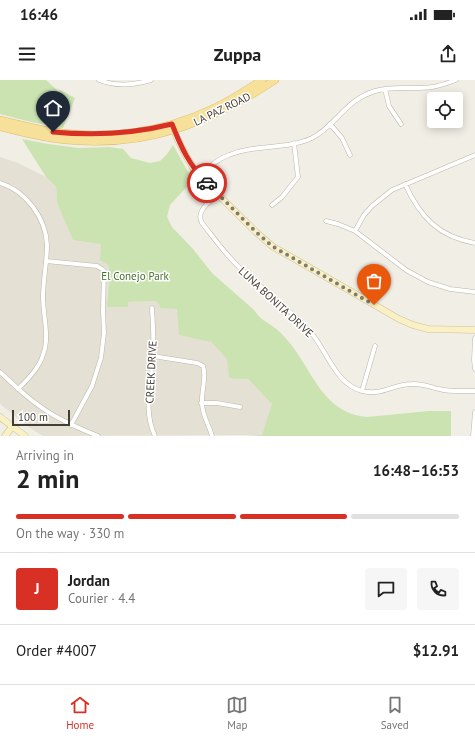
<!DOCTYPE html>
<meta charset="utf-8">
<style>
:root{--surface:#fff;--page:#f6f6f6;--text:#222;--muted:#767676;--line:#e0e0e0;--accent:#d93025}
body{margin:0;font-family:"PT Sans",sans-serif;background:var(--page);color:var(--text);height:100vh;display:flex;flex-direction:column;font-size:15px;white-space:nowrap}
*{box-sizing:border-box;margin:0}
p{font-size:13px;color:var(--muted)}
.icon{flex:none;width:22px;height:22px;fill:none;stroke:currentColor;stroke-width:2;stroke-linecap:round;stroke-linejoin:round}
.map{position:relative;height:356px;overflow:hidden}
.side{display:flex;flex-direction:column;background:var(--surface);flex:1}
.side>*{flex:none}
.controls{position:absolute;left:427px;top:12px;display:grid;gap:8px}
.controls a{display:grid;place-items:center;width:36px;height:36px;border-radius:4px;background:var(--surface);box-shadow:0 2px 10px #0003;font-size:20px}
.scale{position:absolute;left:12px;bottom:10px;width:58px;box-sizing:border-box;padding-left:4px;border:2px solid #433e35;border-top:0;font-size:11px;line-height:14px;white-space:nowrap;color:#433e35;-webkit-text-stroke:3px #fff;paint-order:stroke}
.pin{position:absolute;display:grid;place-items:center;width:34px;height:34px;color:#fff;margin:-41px -17px;border-radius:50% 50% 50% 0;rotate:-45deg;box-shadow:0 0 4px #0007}
.pin .icon{rotate:45deg}
.courier{position:absolute;display:grid;place-items:center;width:40px;height:40px;margin:-20px;border:3px solid #d93025;border-radius:50%;background:#fff;color:#222;box-shadow:0 1px 5px #0007}
.summary em{font-style:normal;font-weight:700}
.summary div{display:flex;flex-direction:column-reverse}
.summary{display:flex;align-items:center;justify-content:space-between;height:68px;padding:0 16px}
h1{font-size:26px;font-weight:700;line-height:30px}
.bar{display:grid;grid-template-columns:repeat(4,1fr);gap:6px 4px;align-content:center;height:48px;padding:0 16px}
.bar i{height:5px;border-radius:3px;background:var(--line)}
.bar .on{background:var(--accent)}
.bar p{grid-column:span 4}
.line{display:flex;align-items:center;gap:10px;padding:0 16px;border-top:1px solid var(--line)}
.line div{flex:1}
.round{display:grid;place-items:center;flex:none;width:42px;height:42px;border-radius:4px;background:var(--page)}
.status{display:flex;justify-content:space-between;align-items:center;height:28px;padding:0 20px;background:var(--surface);direction:ltr}
.status svg{height:11px;fill:currentColor}
header{display:flex;justify-content:space-between;align-items:center;height:52px;padding:0 16px;background:var(--surface);font-size:18px;font-weight:700}
.dock{display:flex;justify-content:space-around;align-items:center;height:56px;border-top:1px solid var(--line);background:var(--surface);font-size:11px;color:var(--muted)}
.dock a{display:grid;justify-items:center;gap:2px}
.dock .on{color:var(--accent)}
.map>svg:first-child{display:block}
.residential{fill:#e5e0d4}
.green{fill:#cae3b1}
.lines{fill:none;stroke-linecap:round;stroke-linejoin:round}
.street-casing{stroke:#bcb6a9;stroke-width:5}
.secondary-casing{stroke:#cec298;stroke-width:7}
.primary-casing{stroke:#dabd6a;stroke-width:8}
.street{stroke:#fff;stroke-width:4}
.secondary{stroke:#faf0c6;stroke-width:6}
.primary{stroke:#f7e099;stroke-width:7}
.done{stroke:#807c73;stroke-width:4;stroke-dasharray:0 7.2}
.route{stroke:#d93025;stroke-width:5}
.labels{text-anchor:middle;dominant-baseline:central;stroke-width:3;stroke-linejoin:round;paint-order:stroke}
.street-label{font-size:11px;fill:#433e35;stroke:#fff}
.park-label{font-size:11px;fill:#44712d;stroke:#fff}
</style>
<div class="status"><b>16:46</b><svg viewBox="0 0 49 12"><path d="M0 12V9h3v3zM5 12V6h3v6zM10 12V3h3v9zM15 12V0h3v12zM26 1h20v11H26zM47 4h2v5h-2z"/></svg></div>
<header><svg class="icon" aria-label="menu" viewBox="0 0 24 24"><path d="M4 6h16M4 12h16M4 18h16"/></svg>Zuppa<svg class="icon" aria-label="share" viewBox="0 0 24 24"><path d="M12 15V3M7 8l5-5 5 5M5 13v7h14v-7"/></svg></header>
<div class="map">
<svg width="475" height="356" viewBox="0 0 475 356">
<rect width="100%" height="100%" fill="#f1eee5"/>
<path class="residential" d="M 0,77 L 18,83 L 46,97 L 56,107 L 57,122 L 101,163 L 103,181 L 108,185 L 110,193 L 108,204 L 107,227 L 128,226 L 128,222 L 155,221 L 159,224 L 161,228 L 177,228 L 202,259 L 211,262 L 273,324 L 262,355 L 43,356 L 30,348 L 0,324 Z"/>
<path class="green" d="M 0,0 L 46,0 L 58,11 L 60,10 L 75,18 L 63,48 L 31,42 L 0,34 Z
M 22,59 L 48,64 L 79,68 L 109,67 L 123,69 L 131,78 L 150,83 L 160,81 L 167,74 L 173,65 L 188,92 L 195,98 L 170,125 L 167,137 L 172,147 L 193,169 L 212,193 L 254,230 C 260,240 266,241 275,248 C 279,251 284,256 288,261 C 313,290 322,333 367,337 L 429,331 L 451,331 L 451,356 L 246,356 L 262,355 L 272,324 L 248,299 L 229,298 L 227,279 L 211,262 L 179,255 L 177,229 L 160,228 L 159,224 L 155,221 L 128,222 L 128,227 L 107,227 C 107,218 111,190 108,185 L 100,180 L 101,164 L 73,160 L 57,122 L 56,107 L 46,97 Z"/>
<g class="lines">
<defs>
<path id="street" d="M 99,0 C 117,7 133,5 151,0
M 385,9 L 389,26 L 401,44
M 330,44 L 342,58 L 350,75
M 199,96 C 208,88 217,79 229,75 C 255,64 286,70 312,58 C 336,46 345,20 375,11 C 394,5 413,10 432,7 C 440,6 448,3 456,0
M 0,103 C 26,111 46,138 47,165 C 47,183 43,200 43,217 C 43,236 50,257 43,275 C 39,288 28,299 18,309
M 405,104 C 420,137 439,157 475,163
M 218,114 C 210,122 195,131 202,143 C 214,158 225,174 239,187 C 263,210 291,229 313,255 C 328,274 336,304 362,311 C 383,316 393,304 412,304 C 422,303 429,307 439,309 C 450,312 463,311 475,311
M 272,125 L 282,117 L 298,97 L 294,63
M 326,141 L 338,144 L 355,151 L 406,190 L 428,202 L 450,209 L 475,212
M 355,151 L 364,135 L 372,126 L 392,110 L 475,75
M 46,181 L 97,186 L 102,189 L 104,191 L 103,231 L 104,253 L 101,278 L 92,306 L 71,345
M 152,228 C 153,244 154,261 153,277 C 151,303 143,331 155,356
M 475,258 L 474,280 L 475,289
M 153,276 L 197,283 L 203,286 C 207,297 201,312 202,323 C 202,335 209,345 212,356
M 0,292 C 17,308 33,323 53,335 C 67,343 83,350 98,356
M 362,311 L 375,266
M 201,323 L 217,323 L 240,327
M 473,356 L 475,332"/>
<path id="secondary" d="M 174,51 C 181,67 188,82 199,96 L 256,152 L 272,166 L 399,239 L 413,245 L 428,249 L 475,250
M 0,337 L 25,356
M 5,356 L 12,347"/>
<path id="primary" d="M 0,40 C 18,44 36,49 54,52 C 107,60 164,52 212,29 C 230,21 246,10 262,0
M 0,47 C 22,52 43,58 66,60 C 147,68 209,43 275,0"/>
</defs>
<use href="#street" class="street-casing"/>
<use href="#secondary" class="secondary-casing"/>
<use href="#primary" class="primary-casing"/>
<use href="#street" class="street"/>
<use href="#secondary" class="secondary"/>
<use href="#primary" class="primary"/>
</g>
<g class="lines">
<path class="done" d="M 207,103 L 256,152 L 272,166 L 374,225"/>
<path class="route" d="M 53,52 C 94,56 132,54 172,44 C 181,67 189,85 207,103"/>
</g>
<g class="labels">
<g class="street-label">
<text transform="translate(222 29) rotate(-26)">LA PAZ ROAD</text>
<text transform="translate(276 222) rotate(43)">LUNA BONITA DRIVE</text>
<text transform="translate(151 292) rotate(-87)">CREEK DRIVE</text>
</g>
<g class="park-label">
<text x="135" y="196">El Conejo Park</text>
</g>
</g>
</svg>
<div class="controls">
<a><svg class="icon" aria-label="locate" viewBox="0 0 24 24"><circle cx="12" cy="12" r="6"/><path d="M12 2v4M12 18v4M2 12h4M18 12h4"/></svg></a>
</div>
<div class="scale">100 m</div>
<div class="pin" style="left:374px;top:225px;background:#ea580c"><svg class="icon" aria-label="bag" viewBox="0 0 24 24"><path d="M5 8h14l-1 12H6zM9 8a3 3 0 0 1 6 0"/></svg></div>
<div class="pin" style="left:53px;top:52px;background:#1f2937"><svg class="icon" aria-label="home" viewBox="0 0 24 24"><path d="M3 11l9-7 9 7M6 9v11h12V9"/></svg></div>
<div class="courier" style="left:207px;top:103px"><svg class="icon" aria-label="car" viewBox="0 0 24 24"><path d="M5 17H2v-5l4-1 3-4h7l3 4 3 1v5h-3M9 17h6M6 11h13"/><circle cx="7" cy="17" r="2"/><circle cx="17" cy="17" r="2"/></svg></div>
</div>
<section class="side">
<div class="summary"><div><h1>2 min</h1><p>Arriving in</p></div><em>16:48–16:53</em></div>
<div class="bar"><i class="on"></i><i class="on"></i><i class="on"></i><i></i><p>On the way · 330 m</p></div>
<div class="line" style="height:72px"><b class="round" style="background:var(--accent);color:#fff">J</b><div><b>Jordan</b><p>Courier · 4.4</p></div><a class="round"><svg class="icon" aria-label="chat" viewBox="0 0 24 24"><path d="M4 5h16v11H9l-5 4z"/></svg></a><a class="round"><svg class="icon" aria-label="phone" viewBox="0 0 24 24"><path d="M5 4h4l2 5-3 2q2 4 5 5l2-3 5 2v4C11 20 4 13 5 4z"/></svg></a></div>
<div class="line" style="height:52px"><div>Order #4007</div><b>$12.91</b></div>
</section>
<nav class="dock">
<a class="on"><svg class="icon" aria-label="home" viewBox="0 0 24 24"><path d="M3 11l9-7 9 7M6 9v11h12V9"/></svg>Home</a>
<a><svg class="icon" aria-label="map" viewBox="0 0 24 24"><path d="M3 6l6-2 6 2 6-2v14l-6 2-6-2-6 2zM9 4v14M15 6v14"/></svg>Map</a>
<a><svg class="icon" aria-label="saved" viewBox="0 0 24 24"><path d="M7 4h10v16l-5-4-5 4z"/></svg>Saved</a>
</nav>
